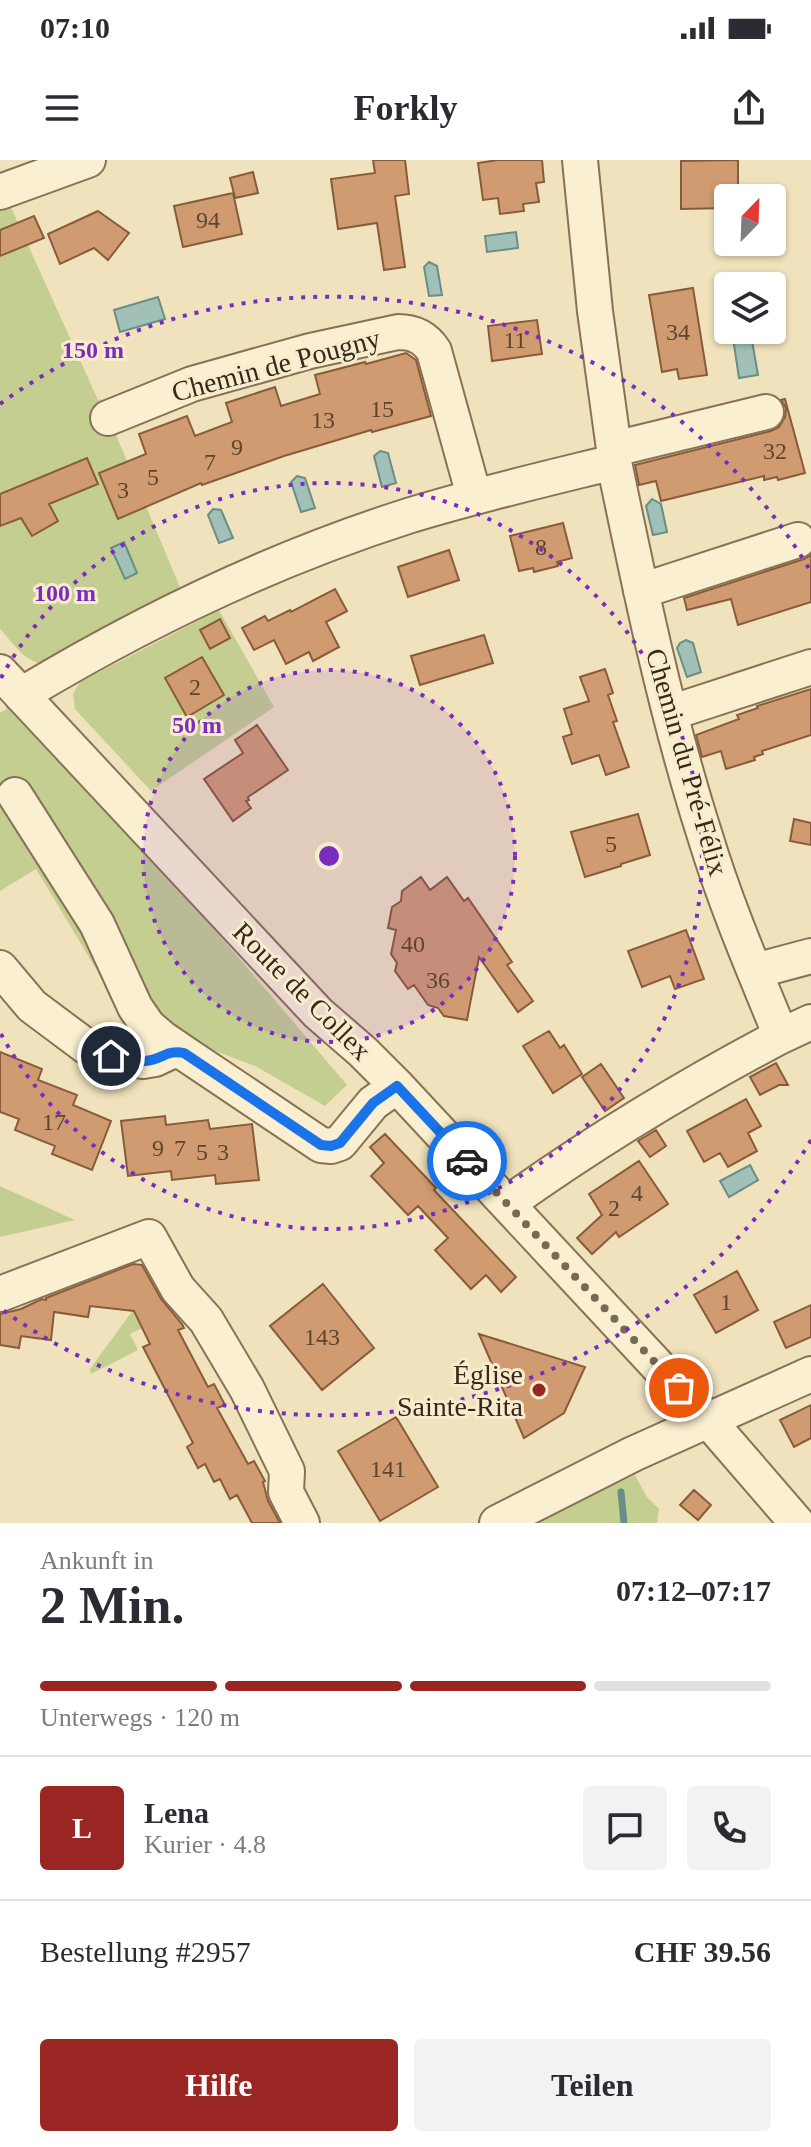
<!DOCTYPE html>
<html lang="de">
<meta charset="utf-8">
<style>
:root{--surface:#fff;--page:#f2f2f3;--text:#2b2b33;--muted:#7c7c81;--line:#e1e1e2;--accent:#9a2623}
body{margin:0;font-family:"Times New Roman",serif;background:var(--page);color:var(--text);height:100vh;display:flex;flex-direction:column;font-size:30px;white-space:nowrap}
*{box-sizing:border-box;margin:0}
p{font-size:26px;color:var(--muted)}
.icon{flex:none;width:44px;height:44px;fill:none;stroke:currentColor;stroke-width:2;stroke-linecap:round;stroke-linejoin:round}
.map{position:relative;height:1363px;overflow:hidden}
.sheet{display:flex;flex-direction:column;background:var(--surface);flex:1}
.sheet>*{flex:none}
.needle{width:52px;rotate:23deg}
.tools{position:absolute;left:714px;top:24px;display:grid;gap:16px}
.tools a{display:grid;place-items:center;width:72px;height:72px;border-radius:8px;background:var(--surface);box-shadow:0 2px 6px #0004;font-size:40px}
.pin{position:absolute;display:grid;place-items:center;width:68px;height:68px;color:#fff;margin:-34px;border:4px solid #fff;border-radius:50%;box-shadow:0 2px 8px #0007}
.courier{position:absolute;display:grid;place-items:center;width:80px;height:80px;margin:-40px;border:6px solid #1a73e8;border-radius:50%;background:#fff;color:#222;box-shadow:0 2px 10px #0007}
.summary em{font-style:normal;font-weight:700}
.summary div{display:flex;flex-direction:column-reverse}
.summary{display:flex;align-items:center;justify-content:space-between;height:136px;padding:0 40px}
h1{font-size:52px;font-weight:700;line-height:60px}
.bar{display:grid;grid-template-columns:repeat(4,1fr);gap:12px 8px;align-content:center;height:96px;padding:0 40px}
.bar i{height:10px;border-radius:6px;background:var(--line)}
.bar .on{background:var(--accent)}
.bar p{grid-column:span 4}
.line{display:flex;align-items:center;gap:20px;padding:0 40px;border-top:2px solid var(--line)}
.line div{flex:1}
.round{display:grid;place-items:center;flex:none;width:84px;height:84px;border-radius:8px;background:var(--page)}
.button{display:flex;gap:16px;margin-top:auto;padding:16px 40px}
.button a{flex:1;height:92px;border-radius:8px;background:var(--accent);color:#fff;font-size:32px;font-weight:700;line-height:92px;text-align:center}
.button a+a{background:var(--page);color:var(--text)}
.status{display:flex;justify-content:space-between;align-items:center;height:56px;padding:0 40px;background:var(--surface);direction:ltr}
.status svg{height:22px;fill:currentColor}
header{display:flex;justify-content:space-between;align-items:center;height:104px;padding:0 40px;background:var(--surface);font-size:36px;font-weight:700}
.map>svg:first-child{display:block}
.green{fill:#c4ce91}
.water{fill:#a1c1b8;stroke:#688e86;stroke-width:2}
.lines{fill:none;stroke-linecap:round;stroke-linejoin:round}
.stream{stroke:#688e86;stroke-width:7}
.building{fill:#d09b71;stroke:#885c3a;stroke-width:2}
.minor-casing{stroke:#887255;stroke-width:38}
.minor{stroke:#faefd0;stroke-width:34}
.done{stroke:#776a54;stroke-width:8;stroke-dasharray:0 14.4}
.route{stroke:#1a73e8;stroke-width:10}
.ring{fill:none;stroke:#7b2cbf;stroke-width:4;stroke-dasharray:4 8}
.poi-dot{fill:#9a2623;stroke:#f7eccd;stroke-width:3}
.labels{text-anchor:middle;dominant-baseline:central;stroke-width:6;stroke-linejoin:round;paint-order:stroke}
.number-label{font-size:24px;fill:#5c4630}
.street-label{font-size:28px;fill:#36291b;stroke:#f7eccd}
.poi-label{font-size:28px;fill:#36291b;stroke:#f7eccd;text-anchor:end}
.centre{fill:#7b2cbf;stroke:#f7eccd;stroke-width:4}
.ring-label{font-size:24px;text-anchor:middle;font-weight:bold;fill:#7b2cbf;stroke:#f7eccd;stroke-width:6;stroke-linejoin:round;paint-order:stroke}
</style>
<div class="status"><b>07:10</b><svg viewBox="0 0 49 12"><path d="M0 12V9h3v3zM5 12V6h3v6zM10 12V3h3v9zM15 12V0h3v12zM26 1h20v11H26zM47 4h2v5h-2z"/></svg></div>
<header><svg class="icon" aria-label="menu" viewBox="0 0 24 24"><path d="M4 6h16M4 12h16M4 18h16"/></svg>Forkly<svg class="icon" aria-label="share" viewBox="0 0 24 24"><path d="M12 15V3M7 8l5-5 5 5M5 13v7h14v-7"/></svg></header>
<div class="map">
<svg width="811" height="1363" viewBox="0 0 811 1363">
<rect width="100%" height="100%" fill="#f0e2bd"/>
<path class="green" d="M 10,45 L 98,240 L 101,239 L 182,432 L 48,504 C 25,504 15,485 0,469 L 0,49 Z
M 219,450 L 274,547 L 151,631 L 75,549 L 73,534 L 80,522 Z
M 13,545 L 119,657 L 347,925 L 325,946 L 255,906 L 125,857 L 36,709 L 0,731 L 0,553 Z
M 158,658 L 180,677 L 384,897 L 343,862 Z
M 0,1026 L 75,1060 L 0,1077 Z
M 136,1146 L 145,1162 L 140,1164 L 142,1168 L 130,1174 L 138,1190 L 91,1214 L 90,1209 Z
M 635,1315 L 647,1337 L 659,1349 L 657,1363 L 530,1363 Z"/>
<path class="water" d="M 516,72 L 518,88 L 487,92 L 485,76 Z
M 429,102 L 437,106 L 442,135 L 429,136 L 424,107 Z
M 158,137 L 165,159 L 120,172 L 114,150 Z
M 739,170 L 744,171 L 747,176 L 751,175 L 758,215 L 739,218 L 733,178 L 736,177 Z
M 380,291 L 388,293 L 396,323 L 382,327 L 374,296 Z
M 297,316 L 305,318 L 315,348 L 301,352 L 291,322 Z
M 652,339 L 661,344 L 667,372 L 653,375 L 646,346 Z
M 213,349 L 221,350 L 233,378 L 219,383 L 208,355 Z
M 124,382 L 137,413 L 125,419 L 111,388 Z
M 686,480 L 693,483 L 701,512 L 687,517 L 677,488 L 680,483 Z
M 750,1005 L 758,1020 L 729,1037 L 720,1021 Z"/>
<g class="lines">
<path class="stream" d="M 621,1332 L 624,1363"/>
</g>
<path class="building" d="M 373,0 L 405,0 L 409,34 L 395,36 L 405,107 L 384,110 L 377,63 L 338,69 L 331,19 L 375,13 Z
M 498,0 L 542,0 L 544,22 L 536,23 L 539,42 L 523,44 L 524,51 L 500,54 L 498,38 L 483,40 L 478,3 Z
M 738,0 L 738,38 L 728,38 L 728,48 L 681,49 L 681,1 Z
M 253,12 L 258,33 L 235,38 L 230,18 Z
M 233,33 L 242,74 L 183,87 L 174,46 Z
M 98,51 L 129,73 L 108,100 L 94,88 L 60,104 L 48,74 Z
M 34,56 L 44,78 L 0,96 L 0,70 Z
M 693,128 L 707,215 L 679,219 L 677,209 L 662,212 L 649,135 Z
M 537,160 L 542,194 L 492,201 L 488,166 Z
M 406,193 L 416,200 L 431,256 L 372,272 L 371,270 L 284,296 L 202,325 L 201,323 L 118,359 L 99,313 L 146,294 L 139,274 L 187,256 L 195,276 L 232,262 L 226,243 L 275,227 L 281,246 L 320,234 L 315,215 L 365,202 L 366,204 Z
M 785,239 L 805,313 L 778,320 L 777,317 L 764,320 L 764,316 L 661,341 L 656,321 L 639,325 L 635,305 L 771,271 L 779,267 L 785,257 L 786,248 L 781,240 Z
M 87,298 L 98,324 L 49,344 L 58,361 L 32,376 L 21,358 L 0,366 L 0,334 Z
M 563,363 L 572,398 L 557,402 L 558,406 L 534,412 L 533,408 L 519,411 L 510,376 Z
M 449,390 L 459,420 L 408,437 L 398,407 Z
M 811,395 L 811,442 L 738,465 L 731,439 L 687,450 L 684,438 L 804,399 Z
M 335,429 L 347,451 L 326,462 L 339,487 L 313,501 L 309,492 L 286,504 L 274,480 L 254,490 L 242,468 L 265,456 L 268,461 L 290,450 L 291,452 Z
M 220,459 L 230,478 L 210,489 L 200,470 Z
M 484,475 L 493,503 L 420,525 L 411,496 Z
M 202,497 L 224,535 L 187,557 L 165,518 Z
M 605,509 L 613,533 L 608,535 L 617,561 L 613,562 L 629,607 L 606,615 L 599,595 L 572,604 L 563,577 L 572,574 L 564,549 L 589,541 L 580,517 Z
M 811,529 L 811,575 L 762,591 L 763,594 L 754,597 L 755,600 L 726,609 L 721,591 L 702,597 L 696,575 L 739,559 L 737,555 L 758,548 L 757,546 Z
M 257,565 L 288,610 L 248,637 L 249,640 L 246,641 L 251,648 L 233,661 L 204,619 L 243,593 L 235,580 Z
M 638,654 L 650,695 L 621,704 L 621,706 L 585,717 L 571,672 Z
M 794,659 L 811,663 L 811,685 L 790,681 Z
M 421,717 L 430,730 L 447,717 L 464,741 L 468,738 L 512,802 L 507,805 L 533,841 L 518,852 L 479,797 L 467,860 L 444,856 L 438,848 L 428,845 L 414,825 L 408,829 L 395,811 L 397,803 L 391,794 L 396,770 L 388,768 L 392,747 L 401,741 L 402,731 Z
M 686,770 L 704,819 L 675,829 L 670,816 L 642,827 L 628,791 Z
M 549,871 L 560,888 L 564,885 L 582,914 L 553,933 L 523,886 Z
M 0,892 L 42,909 L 38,920 L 77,935 L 73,945 L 111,961 L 92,1010 L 52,994 L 55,986 L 15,970 L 19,959 L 0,952 Z
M 776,903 L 788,925 L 779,925 L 760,935 L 750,917 Z
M 601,904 L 624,938 L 605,951 L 582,917 Z
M 746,939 L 761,966 L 748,973 L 757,991 L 728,1007 L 720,993 L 704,1002 L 687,971 Z
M 165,956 L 166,965 L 208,960 L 210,969 L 252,964 L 259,1020 L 216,1024 L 215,1015 L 172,1020 L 171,1011 L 128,1016 L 121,961 Z
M 656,970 L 666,986 L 650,997 L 638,981 Z
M 385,974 L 436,1028 L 434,1030 L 516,1117 L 501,1132 L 486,1115 L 471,1129 L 435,1090 L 448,1078 L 418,1046 L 408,1055 L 371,1016 L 384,1003 L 370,987 Z
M 639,1001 L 668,1044 L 619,1077 L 616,1072 L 592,1094 L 577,1078 L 602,1055 L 589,1034 Z
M 133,1104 L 142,1105 L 161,1139 L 182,1164 L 184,1168 L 178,1170 L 208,1227 L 214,1224 L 225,1245 L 217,1248 L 248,1304 L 254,1301 L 265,1321 L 263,1322 L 268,1341 L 280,1363 L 252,1363 L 237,1335 L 230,1339 L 220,1319 L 214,1322 L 205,1304 L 198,1308 L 187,1287 L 193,1283 L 143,1187 L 150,1184 L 134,1151 L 90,1146 L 88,1157 L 54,1152 L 51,1180 L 21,1176 L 19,1188 L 0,1185 L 0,1154 L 21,1149 L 42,1139 L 46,1140 L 46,1138 Z
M 737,1111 L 758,1150 L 716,1173 L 694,1135 Z
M 323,1124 L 374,1188 L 322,1230 L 270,1166 Z
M 811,1145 L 811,1177 L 786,1188 L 774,1162 Z
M 479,1174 L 585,1207 L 564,1253 L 524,1278 Z
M 811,1245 L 811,1278 L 794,1287 L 780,1260 Z
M 396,1257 L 438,1327 L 380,1361 L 338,1291 Z
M 694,1330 L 711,1345 L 698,1360 L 680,1345 Z"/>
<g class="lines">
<defs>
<path id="minor" d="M 0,32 L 88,0
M 108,258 L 192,224 L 310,191 L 398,172 C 414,172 425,177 434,191 L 474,336
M 614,289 L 766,252
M 641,431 L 798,380
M 0,512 L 318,853 L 363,892 L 397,926 L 708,1260 L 797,1363
M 21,535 C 142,462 273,399 408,356 C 476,335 545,319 614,302
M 670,553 L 811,507
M 15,635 L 97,764 L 135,847 L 148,866 L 162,878 L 184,893
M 0,808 L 32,846 L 87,887 L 111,896 L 143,901 L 155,899 L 174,890 L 184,893 L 321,985 L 331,986 L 340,983 L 373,943 L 397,926
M 755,811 L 811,796
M 781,876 L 811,862
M 507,1044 C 594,982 686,926 781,876 C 754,810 726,745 705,676 C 666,554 640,428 614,302 L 614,289 L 595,151 L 580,0
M 0,1134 L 149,1077 L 178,1129 L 206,1160 L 247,1229 L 287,1311 L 286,1332 L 302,1363
M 497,1363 L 633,1294 L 811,1214"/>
</defs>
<use href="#minor" class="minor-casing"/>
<use href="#minor" class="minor"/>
</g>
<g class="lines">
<path class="done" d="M 467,1001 L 679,1228"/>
<path class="route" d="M 111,896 C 122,898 134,901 145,901 C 162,900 167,889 184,893 L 321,985 L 331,986 L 340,983 L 373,943 L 397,926 L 467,1001"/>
</g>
<circle cx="329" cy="696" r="186" fill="#7b2cbf" fill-opacity=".12"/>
<g class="ring">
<circle cx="329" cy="696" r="186"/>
<path d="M1 518A373 373 0 1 1 1 874"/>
<path d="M811 980A559 559 0 0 1 0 1148M0 244A559 559 0 0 1 811 412"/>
</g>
<circle class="poi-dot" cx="539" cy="1230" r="8"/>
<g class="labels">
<g class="number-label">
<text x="208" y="60">94</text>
<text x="678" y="172">34</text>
<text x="515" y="180">11</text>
<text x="382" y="249">15</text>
<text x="323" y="260">13</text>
<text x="237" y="287">9</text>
<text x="775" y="291">32</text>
<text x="210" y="302">7</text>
<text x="153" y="317">5</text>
<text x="123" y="330">3</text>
<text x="541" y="387">8</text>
<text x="195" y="527">2</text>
<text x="611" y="684">5</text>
<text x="413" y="784">40</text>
<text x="438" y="820">36</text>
<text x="54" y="962">17</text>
<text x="158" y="988">9</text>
<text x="180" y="988">7</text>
<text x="202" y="992">5</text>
<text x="223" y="992">3</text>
<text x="637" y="1033">4</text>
<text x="614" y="1048">2</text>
<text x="726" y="1142">1</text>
<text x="322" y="1177">143</text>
<text x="388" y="1309">141</text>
</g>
<g class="street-label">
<text transform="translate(276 205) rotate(-15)">Chemin de Pougny</text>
<text transform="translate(687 602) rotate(74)">Chemin du Pré-Félix</text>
<text transform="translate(302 831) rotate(45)">Route de Collex</text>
</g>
<g class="poi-label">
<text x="523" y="1214">Église<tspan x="523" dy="32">Sainte-Rita</tspan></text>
</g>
</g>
<circle cx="329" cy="696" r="12" class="centre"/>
<g class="ring-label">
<text x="93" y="198">150 m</text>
<text x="65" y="441">100 m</text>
<text x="197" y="573">50 m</text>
</g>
</svg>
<div class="tools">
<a><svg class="needle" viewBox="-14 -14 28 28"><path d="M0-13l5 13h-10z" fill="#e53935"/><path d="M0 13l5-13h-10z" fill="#7c7c81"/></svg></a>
<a><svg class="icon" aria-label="layers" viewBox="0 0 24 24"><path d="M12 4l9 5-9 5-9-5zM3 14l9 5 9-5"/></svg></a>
</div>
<div class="pin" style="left:679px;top:1228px;background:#ea580c"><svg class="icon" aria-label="bag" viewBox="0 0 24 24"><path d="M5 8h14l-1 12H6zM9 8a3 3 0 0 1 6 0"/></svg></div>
<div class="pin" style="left:111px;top:896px;background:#1f2937"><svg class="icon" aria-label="home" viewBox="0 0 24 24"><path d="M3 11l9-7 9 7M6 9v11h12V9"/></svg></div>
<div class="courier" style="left:467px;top:1001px"><svg class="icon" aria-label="car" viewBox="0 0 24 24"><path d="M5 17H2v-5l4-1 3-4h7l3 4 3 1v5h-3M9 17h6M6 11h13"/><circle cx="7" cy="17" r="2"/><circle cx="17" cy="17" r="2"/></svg></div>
</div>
<section class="sheet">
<div class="summary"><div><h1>2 Min.</h1><p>Ankunft in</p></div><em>07:12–07:17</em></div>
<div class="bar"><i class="on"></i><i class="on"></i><i class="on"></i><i></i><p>Unterwegs · 120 m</p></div>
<div class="line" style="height:144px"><b class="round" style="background:var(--accent);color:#fff">L</b><div><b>Lena</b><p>Kurier · 4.8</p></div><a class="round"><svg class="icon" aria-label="chat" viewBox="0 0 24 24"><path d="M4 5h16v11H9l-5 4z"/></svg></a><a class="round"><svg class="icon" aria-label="phone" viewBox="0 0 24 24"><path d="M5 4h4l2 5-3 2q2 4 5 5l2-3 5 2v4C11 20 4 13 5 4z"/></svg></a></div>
<div class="line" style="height:104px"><div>Bestellung #2957</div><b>CHF 39.56</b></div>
<div class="button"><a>Hilfe</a><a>Teilen</a></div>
</section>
